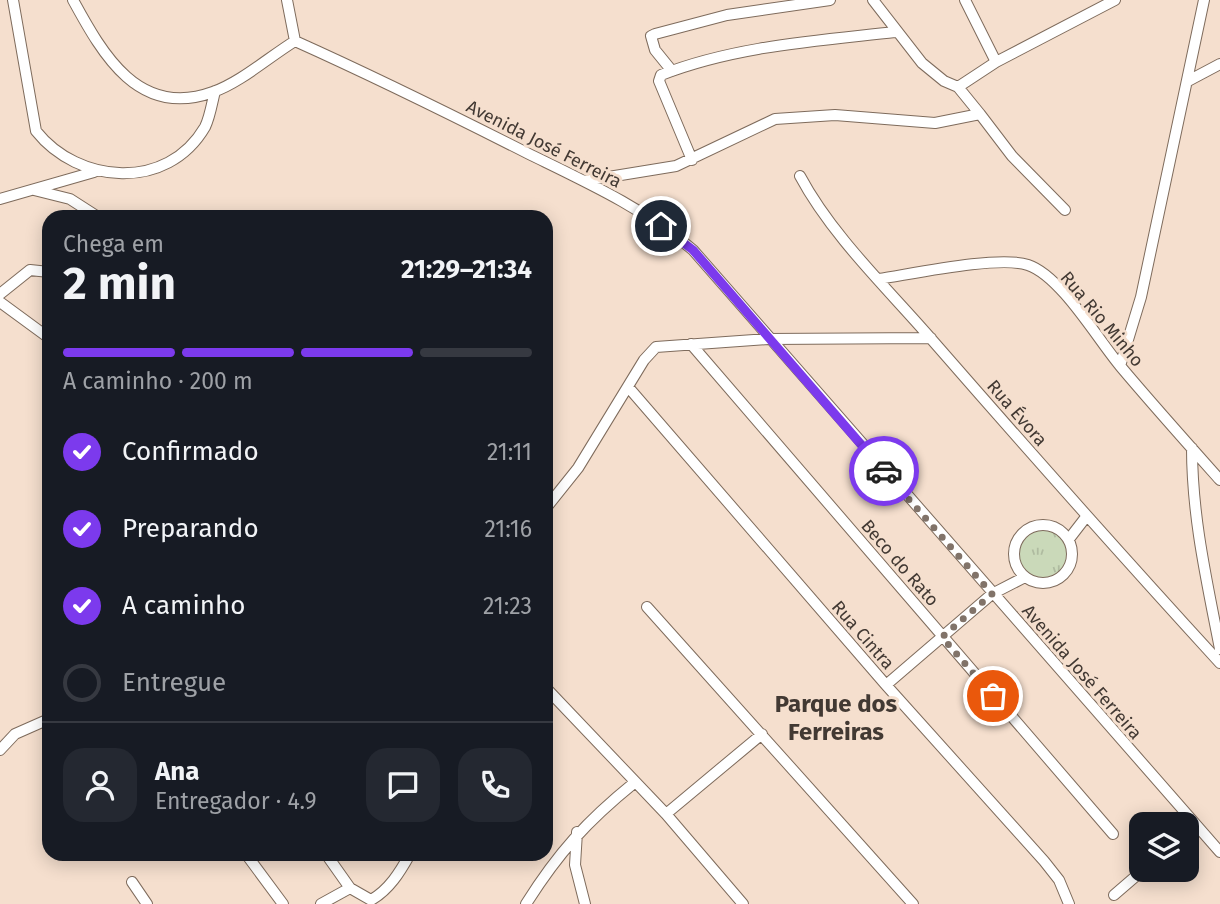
<!DOCTYPE html>
<html lang="pt">
<meta charset="utf-8">
<style>
:root{--surface:#171b24;--page:#242831;--text:#f1f3f6;--muted:#9ea1a6;--line:#363941;--accent:#7c3aed}
body{margin:0;font-family:"Fira Sans",sans-serif;background:var(--page);color:var(--text);height:100vh;display:flex;flex-direction:column;font-size:26px;white-space:nowrap}
*{box-sizing:border-box;margin:0}
p{font-size:23px;color:var(--muted)}
.icon{flex:none;width:38px;height:38px;fill:none;stroke:currentColor;stroke-width:2;stroke-linecap:round;stroke-linejoin:round}
.map{position:relative;flex:1;overflow:hidden}
.panel{position:absolute;left:42px;top:210px;width:511px;height:651px;display:flex;flex-direction:column;background:var(--surface);border-radius:21px;box-shadow:0 4px 18px #0003}
.panel>*{flex:none}
.buttons{position:absolute;left:1129px;top:812px;display:grid;gap:14px}
.buttons a{display:grid;place-items:center;width:70px;height:70px;border-radius:14px;background:var(--surface);box-shadow:0 4px 18px #0003;font-size:35px}
.pin{position:absolute;display:grid;place-items:center;width:60px;height:60px;color:#fff;margin:-30px;border:4px solid #fff;border-radius:50%;box-shadow:0 2px 7px #0007}
.courier{position:absolute;display:grid;place-items:center;width:70px;height:70px;margin:-35px;border:5px solid #7c3aed;border-radius:50%;background:#fff;color:#222;box-shadow:0 2px 9px #0007}
.head em{font-style:normal;font-weight:700}
.head div{display:flex;flex-direction:column-reverse}
.head{display:flex;align-items:center;justify-content:space-between;height:119px;padding:0 21px}
h1{font-size:46px;font-weight:700;line-height:52px}
.bar{display:grid;grid-template-columns:repeat(4,1fr);gap:10px 7px;align-content:center;height:84px;padding:0 21px}
.bar i{height:9px;border-radius:5px;background:var(--line)}
.bar .current{background:var(--accent)}
.bar p{grid-column:span 4}
.line{display:flex;align-items:center;gap:18px;padding:0 21px;border-top:2px solid var(--line)}
.line div{flex:1}
.round{display:grid;place-items:center;flex:none;width:74px;height:74px;border-radius:21px;background:var(--page)}
ol{padding:0 21px;list-style:none}
li{display:flex;align-items:center;gap:21px;height:77px}
li p{margin-inline-start:auto}
li .icon{padding:7px;border-radius:50%;background:var(--accent);color:#fff;stroke-width:4}
li:last-child{color:var(--muted)}
li i{width:38px;height:38px;border:4px solid var(--line);border-radius:50%}
.map>svg:first-child{display:block}
.grass{fill:url(#grass-tufts)}
.lines{fill:none;stroke-linecap:round;stroke-linejoin:round}
.minor-casing{stroke:#7e6b5c;stroke-width:12}
.minor{stroke:#fff;stroke-width:10}
.done{stroke:#817369;stroke-width:7;stroke-dasharray:0 12.6}
.route{stroke:#7c3aed;stroke-width:9}
.labels{text-anchor:middle;dominant-baseline:central;stroke-width:6;stroke-linejoin:round;paint-order:stroke}
.street-label{font-size:18px;fill:#423933;stroke:#f5dfce}
.district-label{font-size:24px;font-weight:bold;fill:#423933;stroke:#f5dfce}
</style>
<div class="map">
<svg width="1220" height="904" viewBox="0 0 1220 904">
<defs>
<pattern id="grass-tufts" width="24" height="20" patternUnits="userSpaceOnUse" patternTransform="scale(1.75)"><rect width="24" height="20" fill="#cad9b9"/><path d="M3 7l-1-3M5 7V3M7 7l1-3M15 17l-1-3M17 17v-4M19 17l1-3" fill="none" stroke="#afbba0"/></pattern>
</defs>
<rect width="100%" height="100%" fill="#f5dfce"/>
<path class="grass" d="M1019 554a25 25 0 1 1 50 0a25 25 0 1 1-50 0Z"/>
<g class="lines">
<defs>
<path id="minor" d="M 13,0 L 36,131 C 78,184 167,192 205,127 C 210,117 212,103 215,91
M 73,0 C 103,55 139,119 213,92 C 241,82 269,57 295,41 L 287,0
M 965,0 L 996,62
M 295,41 C 373,76 450,114 527,153 C 584,181 644,208 693,250 L 1220,852
M 672,71 L 655,50 L 651,36 L 655,34 L 727,15 L 830,0
M 1188,81 L 1220,64
M 958,87 L 996,62 L 1115,0
M 980,114 L 1012,156 L 1065,210
M 692,160 L 659,81 L 661,75 C 735,46 816,41 895,32
M 800,176 C 832,236 889,290 933,341 C 1028,450 1123,557 1220,663
M 584,181 L 676,166 L 775,119 L 835,115 L 935,123 L 980,114 L 958,87 L 944,81 L 922,63 L 873,0
M 34,190 L 70,199 L 98,217
M 0,199 L 94,172
M 879,279 C 912,274 999,255 1028,265 C 1061,276 1098,340 1121,367 C 1153,405 1187,443 1220,480
M 0,294 L 30,270 L 49,272
M 0,302 L 49,338
M 691,344 L 1113,834
M 1120,366 L 1141,297 L 1204,0
M 629,388 L 886,685 L 1044,861 L 1059,880 L 1069,904
M 1192,448 C 1192,517 1207,582 1220,649
M 546,508 L 578,468 L 644,360 L 656,347 L 768,339 L 931,338
M1014 554a29 29 0 1 1 58 0a29 29 0 1 1-58 0Z
M 1069,539 L 1086,517
M 647,607 L 913,904
M 886,685 L 992,594 L 1025,577
M 546,688 L 666,814 L 743,904
M 0,750 L 15,734 L 49,719
M 666,814 L 762,734
M 577,832 L 575,865 L 585,904
M 246,854 L 283,904
M 326,854 L 350,888
M 132,882 L 147,904
M 1114,895 L 1143,870
M 321,904 L 350,888 L 371,900 C 389,890 400,872 410,854
M 526,904 C 558,853 587,821 634,783"/>
</defs>
<use href="#minor" class="minor-casing"/>
<use href="#minor" class="minor"/>
</g>
<g class="lines">
<path class="done" d="M 884,471 L 992,594 L 942,637 L 993,696"/>
<path class="route" d="M 661,226 L 693,250 L 884,471"/>
</g>
<g class="labels">
<g class="street-label">
<text transform="translate(544 144) rotate(27)">Avenida José Ferreira</text>
<text transform="translate(1102 319) rotate(50)">Rua Rio Minho</text>
<text transform="translate(1017 413) rotate(49)">Rua Évora</text>
<text transform="translate(900 563) rotate(49)">Beco do Rato</text>
<text transform="translate(863 635) rotate(49)">Rua Cintra</text>
<text transform="translate(1082 672) rotate(49)">Avenida José Ferreira</text>
</g>
<g class="district-label">
<text x="836" y="704">Parque dos<tspan x="836" dy="28">Ferreiras</tspan></text>
</g>
</g>
</svg>
<div class="buttons">
<a><svg class="icon" aria-label="layers" viewBox="0 0 24 24"><path d="M12 4l9 5-9 5-9-5zM3 14l9 5 9-5"/></svg></a>
</div>
<div class="pin" style="left:993px;top:696px;background:#ea580c"><svg class="icon" aria-label="bag" viewBox="0 0 24 24"><path d="M5 8h14l-1 12H6zM9 8a3 3 0 0 1 6 0"/></svg></div>
<div class="pin" style="left:661px;top:226px;background:#1f2937"><svg class="icon" aria-label="home" viewBox="0 0 24 24"><path d="M3 11l9-7 9 7M6 9v11h12V9"/></svg></div>
<div class="courier" style="left:884px;top:471px"><svg class="icon" aria-label="car" viewBox="0 0 24 24"><path d="M5 17H2v-5l4-1 3-4h7l3 4 3 1v5h-3M9 17h6M6 11h13"/><circle cx="7" cy="17" r="2"/><circle cx="17" cy="17" r="2"/></svg></div>
<section class="panel">
<div class="head"><div><h1>2 min</h1><p>Chega em</p></div><em>21:29–21:34</em></div>
<div class="bar"><i class="current"></i><i class="current"></i><i class="current"></i><i></i><p>A caminho · 200 m</p></div>
<ol>
<li><svg class="icon" aria-label="check" viewBox="0 0 24 24"><path d="M5 12l5 5 9-10"/></svg>Confirmado<p>21:11</p></li>
<li><svg class="icon" aria-label="check" viewBox="0 0 24 24"><path d="M5 12l5 5 9-10"/></svg>Preparando<p>21:16</p></li>
<li><svg class="icon" aria-label="check" viewBox="0 0 24 24"><path d="M5 12l5 5 9-10"/></svg>A caminho<p>21:23</p></li>
<li><i></i>Entregue</li>
</ol>
<div class="line" style="height:126px"><a class="round"><svg class="icon" aria-label="person" viewBox="0 0 24 24"><circle cx="12" cy="8" r="4"/><path d="M4 21q1-7 8-7t8 7"/></svg></a><div><b>Ana</b><p>Entregador · 4.9</p></div><a class="round"><svg class="icon" aria-label="chat" viewBox="0 0 24 24"><path d="M4 5h16v11H9l-5 4z"/></svg></a><a class="round"><svg class="icon" aria-label="phone" viewBox="0 0 24 24"><path d="M5 4h4l2 5-3 2q2 4 5 5l2-3 5 2v4C11 20 4 13 5 4z"/></svg></a></div>
</section>
</div>
